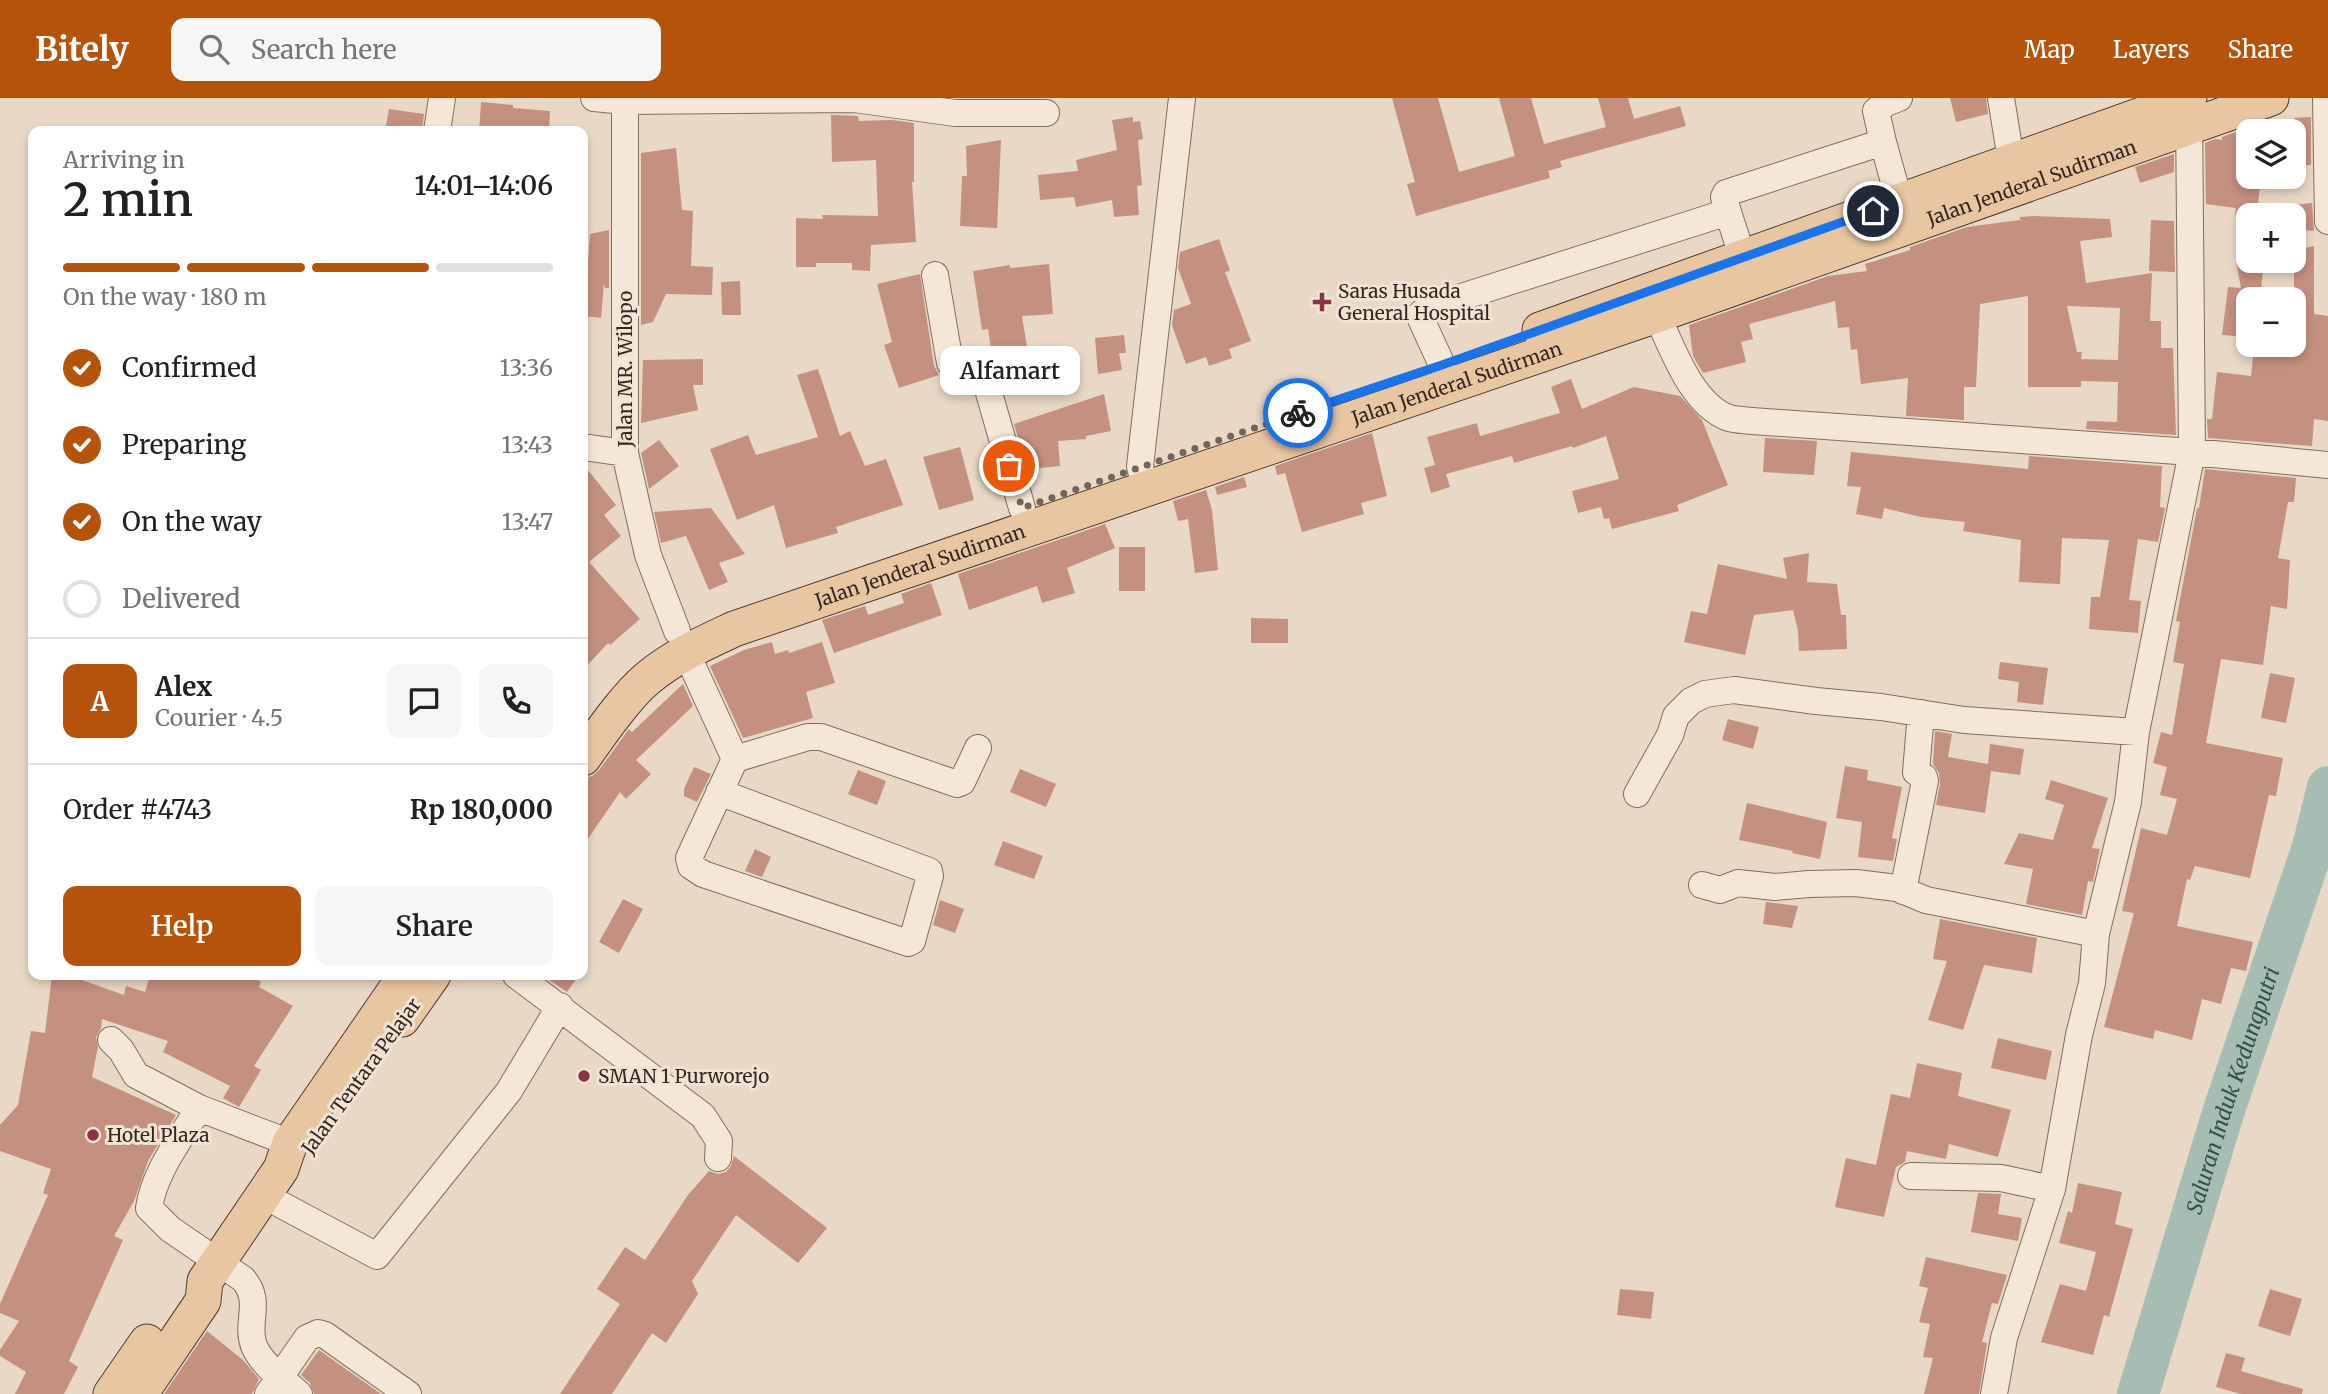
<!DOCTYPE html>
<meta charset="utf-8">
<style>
:root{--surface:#fff;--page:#f6f6f6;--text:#202124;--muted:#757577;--line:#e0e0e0;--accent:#b45309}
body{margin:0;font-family:Merriweather,serif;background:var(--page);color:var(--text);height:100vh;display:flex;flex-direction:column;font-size:26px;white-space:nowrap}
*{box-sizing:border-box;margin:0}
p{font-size:23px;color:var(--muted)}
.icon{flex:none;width:38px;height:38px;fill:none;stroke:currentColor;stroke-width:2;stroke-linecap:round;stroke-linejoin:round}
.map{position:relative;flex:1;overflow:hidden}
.drawer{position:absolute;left:28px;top:28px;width:560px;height:854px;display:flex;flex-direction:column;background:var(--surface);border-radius:14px;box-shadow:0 4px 10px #0003}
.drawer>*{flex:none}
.fabs{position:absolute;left:2236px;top:21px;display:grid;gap:14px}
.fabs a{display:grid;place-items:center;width:70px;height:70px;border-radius:14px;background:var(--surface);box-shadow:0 4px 10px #0003;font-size:35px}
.pin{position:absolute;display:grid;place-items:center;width:60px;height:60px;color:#fff;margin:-30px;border:4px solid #fff;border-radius:50%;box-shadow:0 2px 7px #0007}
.courier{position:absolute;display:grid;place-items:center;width:70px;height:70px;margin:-35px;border:5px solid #1a73e8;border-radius:50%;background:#fff;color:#222;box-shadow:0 2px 9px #0007}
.bubble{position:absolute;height:49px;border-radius:14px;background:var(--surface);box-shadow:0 4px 10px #0003;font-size:23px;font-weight:600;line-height:49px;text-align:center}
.head em{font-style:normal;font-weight:600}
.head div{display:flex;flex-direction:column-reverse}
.head{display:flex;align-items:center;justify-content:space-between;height:119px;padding:0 35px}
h1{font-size:46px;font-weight:600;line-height:52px}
.bar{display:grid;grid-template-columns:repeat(4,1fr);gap:10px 7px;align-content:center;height:84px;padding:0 35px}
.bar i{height:9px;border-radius:5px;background:var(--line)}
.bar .current{background:var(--accent)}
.bar p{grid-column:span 4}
.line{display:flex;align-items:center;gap:18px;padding:0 35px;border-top:2px solid var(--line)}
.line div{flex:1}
.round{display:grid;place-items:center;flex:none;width:74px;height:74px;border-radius:14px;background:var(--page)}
ol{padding:0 35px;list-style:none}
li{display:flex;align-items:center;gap:21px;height:77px}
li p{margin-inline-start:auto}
li .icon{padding:7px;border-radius:50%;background:var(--accent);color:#fff;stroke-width:4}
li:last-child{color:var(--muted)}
li i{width:38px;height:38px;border:4px solid var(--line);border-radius:50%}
.button{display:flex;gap:14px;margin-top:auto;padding:14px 35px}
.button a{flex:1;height:80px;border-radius:14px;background:var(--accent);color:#fff;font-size:28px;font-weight:600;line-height:80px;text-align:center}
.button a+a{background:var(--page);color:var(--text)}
header{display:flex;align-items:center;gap:42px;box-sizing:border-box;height:98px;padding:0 35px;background:var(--accent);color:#fff}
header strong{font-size:33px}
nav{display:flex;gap:38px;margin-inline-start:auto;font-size:24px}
.search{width:490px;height:63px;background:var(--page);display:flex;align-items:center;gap:18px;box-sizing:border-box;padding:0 24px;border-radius:14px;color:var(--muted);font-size:26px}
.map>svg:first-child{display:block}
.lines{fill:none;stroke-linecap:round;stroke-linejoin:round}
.river{stroke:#a7bdb3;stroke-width:42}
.building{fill:#c49080;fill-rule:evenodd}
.minor-casing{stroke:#836b5d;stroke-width:28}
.major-casing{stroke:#513a31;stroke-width:37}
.minor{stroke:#f5e7d8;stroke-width:26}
.major{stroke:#e9c6a2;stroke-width:35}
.done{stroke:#73645a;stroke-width:7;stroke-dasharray:0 12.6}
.route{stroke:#1a73e8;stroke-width:9}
.poi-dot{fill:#8b3444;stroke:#f2e4d5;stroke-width:2.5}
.labels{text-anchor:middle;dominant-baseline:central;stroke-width:6;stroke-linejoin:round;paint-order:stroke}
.street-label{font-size:19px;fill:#342620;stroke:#f2e4d5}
.poi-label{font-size:19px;fill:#342620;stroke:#f2e4d5;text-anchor:start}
.water-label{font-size:21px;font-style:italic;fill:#31534a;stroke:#f2e4d5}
</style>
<header>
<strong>Bitely</strong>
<div class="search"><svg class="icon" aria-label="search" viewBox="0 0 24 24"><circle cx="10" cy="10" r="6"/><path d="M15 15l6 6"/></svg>Search here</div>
<nav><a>Map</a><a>Layers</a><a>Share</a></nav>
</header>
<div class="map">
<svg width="2328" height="1296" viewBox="0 0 2328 1296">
<rect width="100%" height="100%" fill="#e9d8c6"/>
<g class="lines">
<path class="river" id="s1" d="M 2138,1296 L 2223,1015 L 2313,749 L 2328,689"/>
</g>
<path class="building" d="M 1392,0 L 1438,0 L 1459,74 L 1515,58 L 1499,0 L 1531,0 L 1544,46 L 1606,29 L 1598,0 L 1628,0 L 1634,21 L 1680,8 L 1686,28 L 1560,63 L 1562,69 L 1548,73 L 1550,80 L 1416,118 L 1407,86 L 1415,84 Z
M 1950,0 L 1986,0 L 1988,16 L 1956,24 Z
M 481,4 L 513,7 L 513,10 L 550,13 L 549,33 L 479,33 Z
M 389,11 L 424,16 L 422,33 L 385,33 Z
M 831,17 L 858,18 L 859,23 L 892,22 L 914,25 L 914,84 L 912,84 L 916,144 L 871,147 L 870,173 L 852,172 L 852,165 L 816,165 L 816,169 L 796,169 L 796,120 L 823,121 L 822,117 L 878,118 L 876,62 L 832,64 Z
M 1133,19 L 1133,24 L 1140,23 L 1143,41 L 1138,42 L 1142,87 L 1137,88 L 1139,117 L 1114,119 L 1112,102 L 1076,109 L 1074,99 L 1040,102 L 1038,77 L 1078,73 L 1076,62 L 1117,52 L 1112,22 Z
M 2311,19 L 2311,67 L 2294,67 L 2294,20 Z
M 2249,29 L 2249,85 L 2260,86 L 2257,117 L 2235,117 L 2236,110 L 2206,106 L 2205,45 L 2215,41 L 2222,42 L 2222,39 Z
M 1001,42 L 997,130 L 960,128 L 962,78 L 967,78 L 966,48 Z
M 676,50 L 682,112 L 693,113 L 691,168 L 713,169 L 712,197 L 666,196 L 653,224 L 641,227 L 641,55 Z
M 2174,56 L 2174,74 L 2140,85 L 2135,69 Z
M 2312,105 L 2314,133 L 2294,131 L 2294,107 Z
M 2033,118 L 2110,121 L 2112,139 L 2080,143 L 2086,185 L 2152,175 L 2150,223 L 2161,223 L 2161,250 L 2173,250 L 2176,337 L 2086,331 L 2087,323 L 2117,324 L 2118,284 L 2081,283 L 2081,289 L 2028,289 L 2028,198 L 1980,206 L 1976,289 L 1964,289 L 1964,322 L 1906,318 L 1908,280 L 1861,286 L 1857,251 L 1851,252 L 1849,229 L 1838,230 L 1835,203 L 1749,226 L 1753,241 L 1741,244 L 1746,264 L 1703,275 L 1693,258 L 1689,227 L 1828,178 L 1867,173 L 1865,166 L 1910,152 L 1910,149 L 1967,129 L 2020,122 L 2020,119 ZM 2067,208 L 2120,210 L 2118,262 L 2081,261 L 2082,254 L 2077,254 Z
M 2151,122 L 2174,123 L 2175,174 L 2149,173 Z
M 609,132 L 609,190 L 605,190 L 604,185 L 601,220 L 584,218 L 590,136 Z
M 1219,141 L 1230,173 L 1225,174 L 1251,243 L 1229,251 L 1232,260 L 1209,268 L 1206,259 L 1186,266 L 1172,227 L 1174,212 L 1191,206 L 1178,170 L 1180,154 Z
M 2314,148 L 2314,216 L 2328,218 L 2328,323 L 2314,321 L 2312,348 L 2208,340 L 2207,321 L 2212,321 L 2217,274 L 2251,278 L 2254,250 L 2294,255 L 2294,152 Z
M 2236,163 L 2264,163 L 2260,201 L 2249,201 L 2249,239 L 2222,237 L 2228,189 L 2241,190 Z
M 1049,166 L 1053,216 L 1022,218 L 1033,287 L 1004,292 L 998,270 L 993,263 L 988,231 L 982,232 L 973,173 L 1010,167 L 1010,170 Z
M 920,176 L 934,268 L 939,277 L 899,290 L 884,247 L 892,244 L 877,186 Z
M 740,183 L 741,217 L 722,217 L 721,184 Z
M 1124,237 L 1126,255 L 1119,255 L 1122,272 L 1098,276 L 1095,240 Z
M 703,261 L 703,287 L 693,287 L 698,312 L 641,325 L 643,262 Z
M 818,271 L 840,338 L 850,333 L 865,368 L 886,361 L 903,407 L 836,429 L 838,435 L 786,450 L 774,407 L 737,422 L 710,351 L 748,337 L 756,357 L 818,339 L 797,277 Z
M 1571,281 L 1582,311 L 1634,289 L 1680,298 L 1702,322 L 1728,387 L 1677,407 L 1679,413 L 1612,431 L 1609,420 L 1604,421 L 1601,409 L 1578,415 L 1572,393 L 1619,381 L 1606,338 L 1573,350 L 1572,348 L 1514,365 L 1512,358 L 1446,376 L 1450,389 L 1431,395 L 1424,370 L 1435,367 L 1427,339 L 1477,325 L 1480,338 L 1560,315 L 1551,289 Z
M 1104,296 L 1111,333 L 1086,338 L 1086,341 L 1058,343 L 1060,368 L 1039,370 L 1039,365 L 1026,368 L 1014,326 Z
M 1372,335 L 1387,398 L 1361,405 L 1364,416 L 1302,434 L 1285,375 L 1277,377 L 1275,368 Z
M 1765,340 L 1817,343 L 1814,377 L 1763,374 Z
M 659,342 L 679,368 L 649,391 L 641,355 Z
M 960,349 L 974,402 L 939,412 L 923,359 Z
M 1851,354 L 2028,371 L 2029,358 L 2162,368 L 2160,409 L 2165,410 L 2158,444 L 2138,441 L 2129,502 L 2141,503 L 2138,535 L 2089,531 L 2091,499 L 2100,499 L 2109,442 L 2062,440 L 2060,486 L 2019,484 L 2021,442 L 1963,433 L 1965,424 L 1921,419 L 1884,410 L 1882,421 L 1856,416 L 1861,389 L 1847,388 Z
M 583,366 L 616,407 L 604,417 L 621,438 L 589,464 L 640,521 L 610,547 L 608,545 L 583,572 Z
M 2205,371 L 2296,380 L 2294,404 L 2288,404 L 2278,460 L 2290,462 L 2287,511 L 2271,508 L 2263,567 L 2221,561 L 2206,645 L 2283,660 L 2276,698 L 2269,697 L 2250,780 L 2195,768 L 2190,782 L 2187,781 L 2177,828 L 2253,844 L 2246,873 L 2231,870 L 2221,906 L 2202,901 L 2192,942 L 2155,932 L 2153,941 L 2104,929 L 2134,815 L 2122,813 L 2141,730 L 2167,737 L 2177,701 L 2160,697 L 2167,669 L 2153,665 L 2161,634 L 2172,637 L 2184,566 L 2173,564 L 2180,524 L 2176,523 L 2197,410 L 2199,410 Z
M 1244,379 L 1247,389 L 1217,397 L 1215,389 Z
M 1206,392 L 1212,412 L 1218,472 L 1195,475 L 1188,421 L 1178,423 L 1173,403 Z
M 711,410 L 745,456 L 719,465 L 728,484 L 709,492 L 686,438 L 661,445 L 654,414 Z
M 1105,426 L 1115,450 L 1067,470 L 1075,495 L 1042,505 L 1037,488 L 969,512 L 958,476 Z
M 1119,449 L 1145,449 L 1145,493 L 1119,493 Z
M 1809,455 L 1807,484 L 1837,486 L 1841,517 L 1846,517 L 1847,551 L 1799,553 L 1798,533 L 1793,512 L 1754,517 L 1745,557 L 1684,544 L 1691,513 L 1707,516 L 1718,466 L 1787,481 L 1783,460 Z
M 931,485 L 942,517 L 834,555 L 822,522 L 865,508 L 868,517 L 904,505 L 901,496 Z
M 1251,520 L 1288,521 L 1288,545 L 1251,545 Z
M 772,544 L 775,556 L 788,552 L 789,555 L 822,544 L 835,585 L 806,594 L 813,620 L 743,640 L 710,568 L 744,552 Z
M 2000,564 L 2048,570 L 2043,607 L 2017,604 L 2019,584 L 1998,581 Z
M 2270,575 L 2295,580 L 2286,625 L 2261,620 Z
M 683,586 L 693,608 L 636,662 L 651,676 L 626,701 L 620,694 L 583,748 L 583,680 L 592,678 L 599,672 L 629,631 L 632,634 Z
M 1728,621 L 1759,629 L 1753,651 L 1722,642 Z
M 1935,633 L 1952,636 L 1948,659 L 1988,666 L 1990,646 L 2024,651 L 2020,677 L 1991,673 L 1985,715 L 1936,707 L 1940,686 L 1939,675 L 1933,666 Z
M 1845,668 L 1868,672 L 1867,682 L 1902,689 L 1892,740 L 1897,741 L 1893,763 L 1858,759 L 1862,724 L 1836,720 Z
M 694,669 L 711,676 L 697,704 L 684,698 L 684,691 Z
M 1020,671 L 1056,686 L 1046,709 L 1010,694 Z
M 858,672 L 886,683 L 877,707 L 848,696 Z
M 2051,682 L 2108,700 L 2092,750 L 2100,751 L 2093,784 L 2088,783 L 2082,817 L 2026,806 L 2033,771 L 2004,766 L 2019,735 L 2053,742 L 2064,707 L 2045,701 Z
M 1747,705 L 1827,724 L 1820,761 L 1792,755 L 1793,753 L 1739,742 Z
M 1003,743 L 1043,758 L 1034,781 L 994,767 Z
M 755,751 L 771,759 L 762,779 L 745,773 Z
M 623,801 L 643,811 L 619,855 L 599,844 Z
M 940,802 L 964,811 L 955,835 L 933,827 Z
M 1766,804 L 1798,808 L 1792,830 L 1763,826 Z
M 1940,821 L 2037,840 L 2032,875 L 1984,867 L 1963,932 L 1928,922 L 1947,863 L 1933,861 Z
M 52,877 L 68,877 L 124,897 L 126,888 L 145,894 L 150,877 L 247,877 L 261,884 L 259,889 L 293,908 L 254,968 L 261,972 L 239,1009 L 223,1000 L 230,988 L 163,954 L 168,943 L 102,921 L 101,930 L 96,939 L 98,949 L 92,979 L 176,1017 L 148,1063 L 134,1103 L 114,1138 L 123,1142 L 69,1263 L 78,1269 L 64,1296 L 15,1296 L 26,1274 L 0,1258 L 0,1252 L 19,1223 L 0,1215 L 0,1206 L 48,1097 L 43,1095 L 51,1071 L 0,1053 L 0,1027 L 18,1007 L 31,933 L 45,935 Z
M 542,877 L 579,877 L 567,894 Z
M 1998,940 L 2052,953 L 2046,982 L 1991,970 Z
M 1917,965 L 1962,975 L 1958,998 L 2011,1012 L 1998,1059 L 1949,1046 L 1946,1061 L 1907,1053 L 1905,1064 L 1896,1069 L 1884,1119 L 1835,1109 L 1846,1060 L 1876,1067 L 1891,996 L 1910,1000 Z
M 734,1058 L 827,1130 L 798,1165 L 736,1117 L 692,1183 L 698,1196 L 666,1245 L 652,1235 L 612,1296 L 560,1296 L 620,1206 L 597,1191 L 625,1149 L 645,1162 L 688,1097 L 709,1073 L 718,1076 L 726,1074 L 731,1068 Z
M 2078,1085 L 2122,1094 L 2115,1126 L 2133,1131 L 2109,1219 L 2104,1217 L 2093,1257 L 2041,1244 L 2060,1186 L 2086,1193 L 2096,1154 L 2059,1145 L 2068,1113 L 2072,1115 Z
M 1978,1095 L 2001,1096 L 1998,1116 L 2022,1120 L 2018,1143 L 1971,1134 Z
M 1926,1159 L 2007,1177 L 1998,1206 L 1992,1205 L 1982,1244 L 1987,1245 L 1979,1296 L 1924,1296 L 1933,1260 L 1923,1259 L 1930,1226 L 1919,1224 L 1928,1190 L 1919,1188 Z
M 1620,1191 L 1654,1194 L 1651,1221 L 1617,1217 Z
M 2270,1191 L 2302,1201 L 2290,1238 L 2258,1228 Z
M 207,1233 L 243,1262 L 259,1281 L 252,1296 L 164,1296 Z
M 319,1252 L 381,1296 L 314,1296 L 310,1285 L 301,1277 Z
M 2226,1255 L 2245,1260 L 2241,1273 L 2303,1291 L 2302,1296 L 2241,1296 L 2216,1289 Z"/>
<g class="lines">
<defs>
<path id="minor" d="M 594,0 L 625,3 L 854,1 L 955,15 L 1046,15
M 625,0 L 625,355 L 648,457 L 677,533
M 2001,0 L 2011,62
M 2326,0 L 2328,123
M 437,33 L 442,0
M 1883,44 L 1876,13 L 1886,5 L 1899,0
M 1728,114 L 1748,176
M 935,177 L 950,265 L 954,270 L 978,271 L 983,274 L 1022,410
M 1657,217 C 1672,250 1692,307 1729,320 C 1736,322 1745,322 1752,323 L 2192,354 L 2328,367
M 1442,267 L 1421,221 L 1421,216 L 1427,210 L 1728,114 L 1724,99 L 1726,95 L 1883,44 L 1904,120
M 583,349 L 625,355
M 1145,391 L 1140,368 L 1182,0
M 686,554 L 735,661 L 689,760 L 691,768 L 703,776 L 908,845 L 912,843 L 930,778 L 929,773 L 719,694
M 735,661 L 808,639 L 821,639 L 957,686 L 962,684 L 978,650
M 1637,696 L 1670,637 L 1676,618 L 1691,603 L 1705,596 L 1734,592 L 1816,603 L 1881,609 L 1964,622 L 2136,634
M 1702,787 L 1720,792 L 1738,785 L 1775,789 L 1809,786 L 1856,785 L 1897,790 L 1926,802 L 2096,836
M 1903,793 L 1925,683 L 1924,679 L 1916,674 L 1921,615
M 516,877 L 703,1018 L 719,1043 L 718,1060
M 111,942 L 121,952 L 136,977 L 199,1010 C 181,1040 154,1074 149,1110 L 170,1131 L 243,1181 C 263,1204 245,1224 254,1248 C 262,1267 285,1283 299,1296
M 199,1010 L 290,1045
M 1911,1078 L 2001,1080 L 2052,1091
M 263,1097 L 377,1158 L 509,993 L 560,908
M 268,1296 L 307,1240 L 318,1235 L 325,1237 L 408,1296
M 1994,1296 L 2004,1240 L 2052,1091 L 2079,937 L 2092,885 L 2096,836 L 2128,704 L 2136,634 L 2192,354 L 2189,11"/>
<g id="major">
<path d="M 1540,232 L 2189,0"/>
<path id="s2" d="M 583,660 C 600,636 626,598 648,580 C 673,559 704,545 734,531 L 1657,217 L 2271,0"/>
<path d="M 402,921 L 433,877"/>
<path d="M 111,1296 L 147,1244"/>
<path d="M 140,1296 L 203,1203 L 205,1183 L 281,1071 L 290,1045 L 406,877"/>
</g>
</defs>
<use href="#minor" class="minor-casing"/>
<use href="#major" class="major-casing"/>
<use href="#minor" class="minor"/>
<use href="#major" class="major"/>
</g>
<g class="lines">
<path class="done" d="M 1009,368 L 1022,410 L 1298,315"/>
<path class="route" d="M 1298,315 L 1442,267 L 1873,113"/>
</g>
<g class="poi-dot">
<path d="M1318.5 193.5h7v7h7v7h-7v7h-7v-7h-7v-7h7z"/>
<circle cx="584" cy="978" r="7"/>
<circle cx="93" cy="1037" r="7"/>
</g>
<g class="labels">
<g class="street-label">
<text stroke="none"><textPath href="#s2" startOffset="1575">Jalan Jenderal Sudirman</textPath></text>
<text transform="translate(625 271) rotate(-90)">Jalan MR. Wilopo</text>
<text stroke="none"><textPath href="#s2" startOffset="966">Jalan Jenderal Sudirman</textPath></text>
<text stroke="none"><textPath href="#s2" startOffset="399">Jalan Jenderal Sudirman</textPath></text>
<text transform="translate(361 978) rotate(-54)">Jalan Tentara Pelajar</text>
</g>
<g class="poi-label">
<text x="1338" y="193">Saras Husada<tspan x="1338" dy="22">General Hospital</tspan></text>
<text x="598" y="978">SMAN 1 Purworejo</text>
<text x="107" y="1037">Hotel Plaza</text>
</g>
<g class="water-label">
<text stroke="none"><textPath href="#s1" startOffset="318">Saluran Induk Kedungputri</textPath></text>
</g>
</g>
</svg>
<div class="fabs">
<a><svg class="icon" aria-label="layers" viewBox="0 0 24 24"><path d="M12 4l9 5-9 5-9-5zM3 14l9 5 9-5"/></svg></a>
<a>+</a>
<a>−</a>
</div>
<div class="pin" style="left:1009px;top:368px;background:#ea580c"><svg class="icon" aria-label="bag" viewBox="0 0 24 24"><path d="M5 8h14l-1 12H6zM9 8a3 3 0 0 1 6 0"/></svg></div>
<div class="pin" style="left:1873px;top:113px;background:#1f2937"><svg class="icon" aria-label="home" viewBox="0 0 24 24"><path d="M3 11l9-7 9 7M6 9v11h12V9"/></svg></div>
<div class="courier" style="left:1298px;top:315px"><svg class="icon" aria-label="bike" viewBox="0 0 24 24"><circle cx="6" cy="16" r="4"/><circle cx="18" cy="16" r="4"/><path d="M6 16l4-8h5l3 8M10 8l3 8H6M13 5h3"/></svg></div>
<div class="bubble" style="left:940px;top:248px;width:140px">Alfamart</div>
<section class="drawer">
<div class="head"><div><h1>2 min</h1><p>Arriving in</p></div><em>14:01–14:06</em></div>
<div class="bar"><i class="current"></i><i class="current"></i><i class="current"></i><i></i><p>On the way · 180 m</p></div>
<ol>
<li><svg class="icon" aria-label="check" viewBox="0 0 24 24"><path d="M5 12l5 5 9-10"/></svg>Confirmed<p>13:36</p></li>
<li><svg class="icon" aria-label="check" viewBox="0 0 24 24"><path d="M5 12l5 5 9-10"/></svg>Preparing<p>13:43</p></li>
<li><svg class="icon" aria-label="check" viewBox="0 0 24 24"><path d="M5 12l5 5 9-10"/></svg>On the way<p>13:47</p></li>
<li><i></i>Delivered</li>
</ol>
<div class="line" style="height:126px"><b class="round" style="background:var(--accent);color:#fff">A</b><div><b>Alex</b><p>Courier · 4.5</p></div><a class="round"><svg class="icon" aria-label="chat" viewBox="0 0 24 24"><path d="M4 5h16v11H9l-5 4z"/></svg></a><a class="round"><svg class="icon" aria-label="phone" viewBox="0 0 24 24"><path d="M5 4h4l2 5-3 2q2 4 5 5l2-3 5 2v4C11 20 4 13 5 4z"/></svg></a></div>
<div class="line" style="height:91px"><div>Order #4743</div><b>Rp 180,000</b></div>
<div class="button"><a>Help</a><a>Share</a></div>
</section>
</div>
